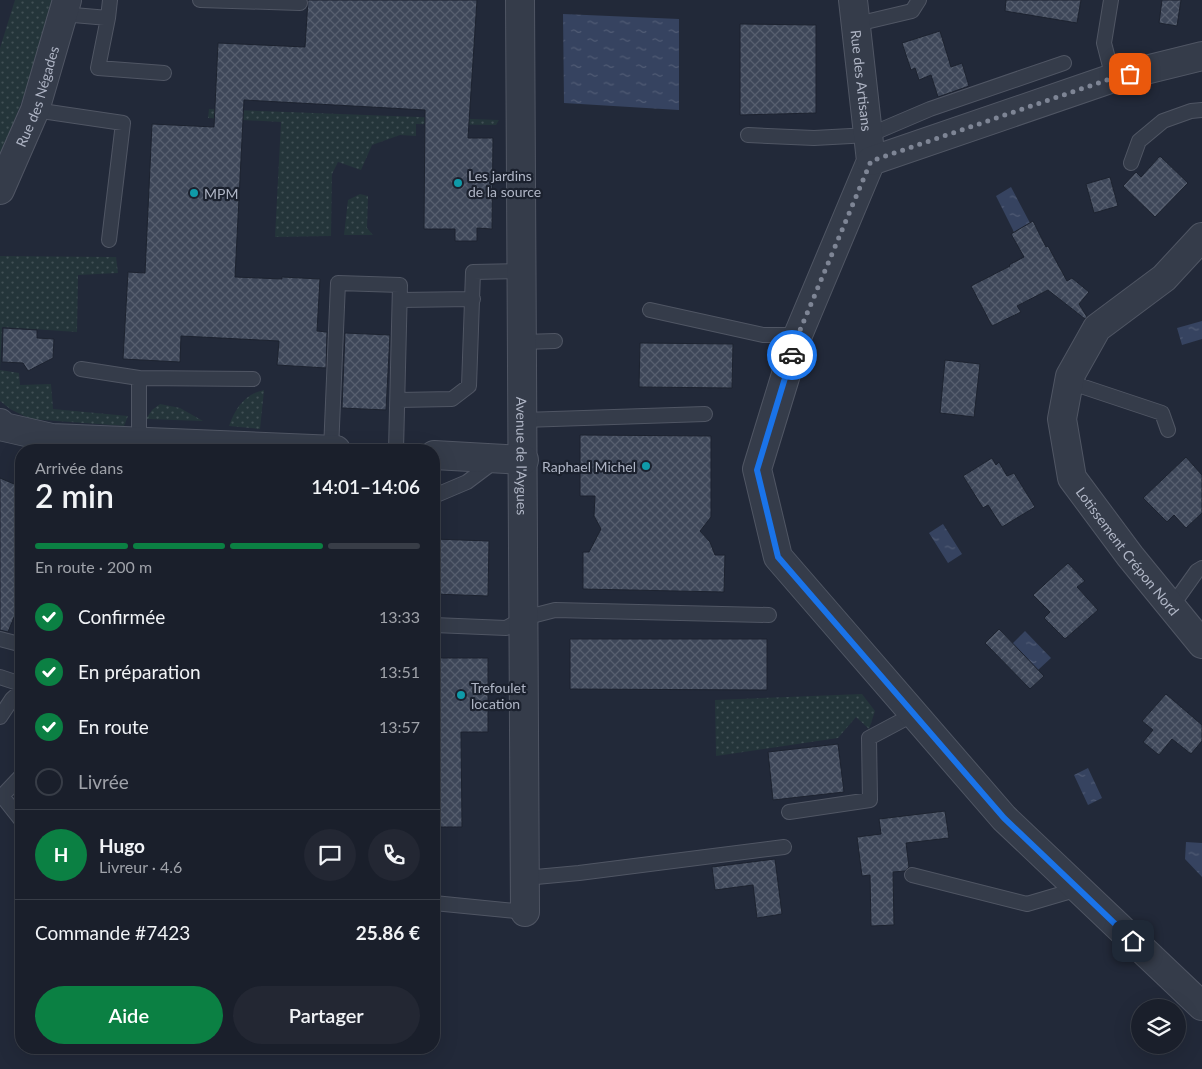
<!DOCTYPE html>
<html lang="fr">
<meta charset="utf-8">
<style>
:root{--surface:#1a1f2b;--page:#232733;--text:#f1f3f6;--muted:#9fa2a9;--line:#383d47;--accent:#0b8043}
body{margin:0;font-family:Lato,sans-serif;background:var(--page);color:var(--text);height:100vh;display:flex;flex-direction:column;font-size:19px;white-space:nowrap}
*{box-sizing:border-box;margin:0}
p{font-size:16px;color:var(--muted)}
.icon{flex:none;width:28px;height:28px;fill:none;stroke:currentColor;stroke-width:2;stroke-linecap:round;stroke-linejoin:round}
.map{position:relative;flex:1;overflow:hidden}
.sheet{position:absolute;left:15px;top:444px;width:425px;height:610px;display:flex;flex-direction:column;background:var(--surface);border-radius:20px;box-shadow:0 5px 20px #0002,0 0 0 1px var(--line)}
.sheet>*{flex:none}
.buttons{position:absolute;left:1131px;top:999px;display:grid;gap:10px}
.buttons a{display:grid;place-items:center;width:55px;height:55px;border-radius:50%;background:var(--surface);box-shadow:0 5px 20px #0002,0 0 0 1px var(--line);font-size:25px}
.pin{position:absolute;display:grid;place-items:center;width:42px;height:42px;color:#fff;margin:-21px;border-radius:10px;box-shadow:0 2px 8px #0006}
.courier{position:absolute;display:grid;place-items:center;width:50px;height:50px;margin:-25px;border:4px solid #1a73e8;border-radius:50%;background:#fff;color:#222;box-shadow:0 1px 6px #0007}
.overview em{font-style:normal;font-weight:600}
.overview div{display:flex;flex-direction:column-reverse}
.overview{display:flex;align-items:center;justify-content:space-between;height:85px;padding:0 20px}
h1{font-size:32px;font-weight:600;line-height:38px}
.bar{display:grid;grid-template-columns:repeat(4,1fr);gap:8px 5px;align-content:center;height:60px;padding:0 20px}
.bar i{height:6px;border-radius:4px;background:var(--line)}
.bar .active{background:var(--accent)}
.bar p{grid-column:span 4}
.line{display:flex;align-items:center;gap:12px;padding:0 20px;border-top:1px solid var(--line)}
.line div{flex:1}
.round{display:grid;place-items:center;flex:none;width:52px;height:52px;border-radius:26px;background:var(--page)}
ol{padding:0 20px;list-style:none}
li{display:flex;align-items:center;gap:15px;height:55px}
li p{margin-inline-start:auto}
li .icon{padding:5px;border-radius:50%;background:var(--accent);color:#fff;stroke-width:4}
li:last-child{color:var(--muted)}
li i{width:28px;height:28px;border:2px solid var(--line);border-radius:50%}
.cta{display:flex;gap:10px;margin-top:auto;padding:10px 20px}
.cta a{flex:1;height:58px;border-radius:30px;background:var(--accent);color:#fff;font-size:20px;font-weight:600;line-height:58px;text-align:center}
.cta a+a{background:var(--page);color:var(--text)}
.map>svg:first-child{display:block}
.grass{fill:url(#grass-dots)}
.water{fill:url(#water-ripples)}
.building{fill:url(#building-cross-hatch);stroke:#1d2330}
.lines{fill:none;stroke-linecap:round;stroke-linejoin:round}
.service-casing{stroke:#505664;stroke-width:16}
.minor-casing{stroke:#505664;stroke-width:30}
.service{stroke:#353c4a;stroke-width:14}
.minor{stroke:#353c4a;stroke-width:28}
.done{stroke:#7e8595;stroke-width:5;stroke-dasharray:0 9}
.route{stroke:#1a73e8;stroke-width:6}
.culture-dot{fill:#0f9aa8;stroke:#1b212e;stroke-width:2}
.labels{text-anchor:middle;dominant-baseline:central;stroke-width:4.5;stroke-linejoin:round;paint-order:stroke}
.street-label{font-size:14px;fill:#b0b6c6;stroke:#1b212e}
.poi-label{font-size:14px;fill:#b0b6c6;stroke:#1b212e;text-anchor:start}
</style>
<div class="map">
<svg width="1202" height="1069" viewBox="0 0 1202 1069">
<defs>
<pattern id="grass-dots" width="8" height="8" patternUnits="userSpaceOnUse" patternTransform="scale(1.25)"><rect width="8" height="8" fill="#24353a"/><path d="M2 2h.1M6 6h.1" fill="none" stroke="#415055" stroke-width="1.8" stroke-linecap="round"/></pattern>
<pattern id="water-ripples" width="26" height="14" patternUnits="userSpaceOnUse" patternTransform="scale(1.25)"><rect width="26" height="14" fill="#364360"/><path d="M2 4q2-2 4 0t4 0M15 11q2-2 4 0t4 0" fill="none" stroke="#515c75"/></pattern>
<pattern id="building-cross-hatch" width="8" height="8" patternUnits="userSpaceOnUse" patternTransform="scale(1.25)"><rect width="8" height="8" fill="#3e4759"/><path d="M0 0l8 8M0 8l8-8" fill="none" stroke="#575f6f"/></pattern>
</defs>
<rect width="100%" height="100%" fill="#222939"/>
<path class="grass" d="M 15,0 L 56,0 L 31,77 L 0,158 L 0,48 Z
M 209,109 L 499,120 L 496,125 L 416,124 L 416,136 L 400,135 L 372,145 L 361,170 L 338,162 L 332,174 L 331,236 L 275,237 L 281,122 L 208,118 Z
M 360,194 L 368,196 L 367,228 L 373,235 L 344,235 L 348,200 Z
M 0,256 L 116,257 L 118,273 L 78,275 L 77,332 L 2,327 L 0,370 L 19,373 L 20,385 L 51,384 L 53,409 L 128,416 L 124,426 L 30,419 L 10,409 L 0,401 Z
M 264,390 L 260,429 L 229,426 C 235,409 244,394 264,390 Z
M 160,404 L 180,408 L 203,421 L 146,419 L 152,410 Z
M 862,694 L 875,711 L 869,729 L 856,717 L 838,738 L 716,756 L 715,700 Z"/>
<path class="water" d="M 563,14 L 679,19 L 679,110 L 564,103 Z
M 1011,187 L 1030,223 L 1014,232 L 996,196 Z
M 1202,321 L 1202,339 L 1182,345 L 1177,328 Z
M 943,524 L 962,554 L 948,563 L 929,533 Z
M 1025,631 L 1051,658 L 1038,670 L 1012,644 Z
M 1088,768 L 1102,798 L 1088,805 L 1074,775 Z
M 1186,842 L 1202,843 L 1202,877 L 1185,859 Z"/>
<path class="building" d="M 308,0 L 477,0 L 468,138 L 493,138 L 492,229 L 477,228 L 477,241 L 455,241 L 455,229 L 424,229 L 425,110 L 244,100 L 235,277 L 282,279 L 282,277 L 320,279 L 317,331 L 327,332 L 326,368 L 277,365 L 279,341 L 181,336 L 180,362 L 123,359 L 128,272 L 145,273 L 152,124 L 214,127 L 218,43 L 305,47 Z
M 1006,0 L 1081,0 L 1077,23 L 1005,11 Z
M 1162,0 L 1181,0 L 1177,26 L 1159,23 Z
M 740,24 L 816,25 L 816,113 L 740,115 Z
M 940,31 L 951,67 L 962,63 L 969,86 L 938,97 L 931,75 L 919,80 L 915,68 L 911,70 L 902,43 Z
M 1160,156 L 1188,183 L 1155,217 L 1123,186 L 1136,172 L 1141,177 Z
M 1110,177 L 1118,206 L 1094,213 L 1086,184 Z
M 1033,221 L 1046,247 L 1048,246 L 1067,281 L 1072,278 L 1089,292 L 1079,304 L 1087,317 L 1085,319 L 1048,290 L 1017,306 L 1021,312 L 992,326 L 971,286 L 1010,266 L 1009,265 L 1024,257 L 1011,234 Z
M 3,328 L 37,330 L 37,338 L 54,339 L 53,358 L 28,371 L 23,363 L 2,362 Z
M 345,333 L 390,335 L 386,410 L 342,408 Z
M 640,343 L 733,344 L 732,388 L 639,387 Z
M 945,360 L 980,364 L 974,417 L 940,413 Z
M 580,435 L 711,436 L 711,517 L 700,531 L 710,542 L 715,555 L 725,555 L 724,592 L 583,589 L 583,552 L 589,552 L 601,529 L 594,516 L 595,496 L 580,496 Z
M 1186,457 L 1202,475 L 1202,513 L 1186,528 L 1174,515 L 1167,522 L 1143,498 Z
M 992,458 L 996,465 L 999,462 L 1007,476 L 1014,473 L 1035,507 L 1002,527 L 988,505 L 983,508 L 963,476 Z
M 0,478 L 21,487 L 21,600 L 8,632 L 0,630 Z
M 434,539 L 489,541 L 488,596 L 434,594 Z
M 1068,563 L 1085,581 L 1077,587 L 1098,610 L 1065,639 L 1044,618 L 1050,612 L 1033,595 Z
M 999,629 L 1044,676 L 1030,689 L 985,643 Z
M 570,639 L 767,639 L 767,690 L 570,689 Z
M 434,658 L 488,658 L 488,732 L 461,732 L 462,827 L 434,827 Z
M 1166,694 L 1202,725 L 1202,741 L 1191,754 L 1172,739 L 1159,755 L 1143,742 L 1153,730 L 1142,721 Z
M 838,744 L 844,792 L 773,800 L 768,752 Z
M 945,811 L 949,838 L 906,843 L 909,867 L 905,871 L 893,872 L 894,925 L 871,926 L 870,875 L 862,876 L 857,837 L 881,834 L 879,819 Z
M 775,859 L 782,914 L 757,918 L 753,885 L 715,890 L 712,867 Z"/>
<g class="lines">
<defs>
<path id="service" d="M 200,0 L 300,3
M 1111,0 L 1104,43 L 1113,78
M 62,14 L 108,18 L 110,0
M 108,18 L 98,68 L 164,73
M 857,24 L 912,11 L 919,0
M 35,110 L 123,123 L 109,240
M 748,135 L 814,138 L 869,135 L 930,109 L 1064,63
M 1131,163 L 1139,141 L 1163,121 L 1191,111 L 1202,110
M 400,300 L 473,299
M 650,310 L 763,335 L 798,335
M 523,342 L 555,341
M 81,369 L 139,378 L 139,441
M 1070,376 L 1081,386 L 1162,413 L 1168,430
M 139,378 L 253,379
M 398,400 L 452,399 L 469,386 L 473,272 L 522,271
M 523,420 L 705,414
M 331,450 L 338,283 L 400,285 L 396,450
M 434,496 L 467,482 L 495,461
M 1172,606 L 1197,571 L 1202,568
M 434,625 L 506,628 L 524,618 L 555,610 L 769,615
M 0,639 L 19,644 L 21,642
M 0,677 L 21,684
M 0,717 L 12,699 L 21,691
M 0,795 L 2,796 L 21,776
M 2,796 L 21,820
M 789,812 L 870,800 L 869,738 L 914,714
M 912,875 L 1027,904 L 1078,889
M 525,878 L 579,873 L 784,847
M 434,903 L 525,912"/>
<g id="minor">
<path id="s1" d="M 520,0 L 525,912"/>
<path id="s2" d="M 853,0 L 871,161 L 798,335 L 757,469 L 778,557 L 1004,818 L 1202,1006"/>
<path d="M 871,161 L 1113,78 L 1202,56"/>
<path id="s3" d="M 0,190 L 35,110 L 67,0"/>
<path id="s4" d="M 1202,237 L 1164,278 L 1097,328 L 1070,376 L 1062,419 L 1072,478 L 1130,556 L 1202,644"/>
<path d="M 0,423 L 4,427 L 52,438 L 336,450"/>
<path d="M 434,455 L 524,460"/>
</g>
</defs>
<use href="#service" class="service-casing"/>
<use href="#minor" class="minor-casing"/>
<use href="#service" class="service"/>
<use href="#minor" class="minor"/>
</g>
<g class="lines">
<path class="done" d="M 792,355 L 798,335 L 871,161 L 1113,78 L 1130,74"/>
<path class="route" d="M 792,355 L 757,470 L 778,557 L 1004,818 L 1133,941"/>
</g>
<g class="culture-dot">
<circle cx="458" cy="183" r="5"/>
<circle cx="194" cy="193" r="5"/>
<circle cx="646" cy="466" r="5"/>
<circle cx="461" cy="695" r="5"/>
</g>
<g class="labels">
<g class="street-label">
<text stroke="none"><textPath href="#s2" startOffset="81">Rue des Artisans</textPath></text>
<text stroke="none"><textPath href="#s3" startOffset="101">Rue des Négades</textPath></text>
<text stroke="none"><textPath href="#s1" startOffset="456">Avenue de l'Aygues</textPath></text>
<text stroke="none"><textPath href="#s4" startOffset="390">Lotissement Crépon Nord</textPath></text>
</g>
<g class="poi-label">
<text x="468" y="175">Les jardins<tspan x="468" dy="16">de la source</tspan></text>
<text x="204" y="193">MPM</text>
<text x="636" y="466" text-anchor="end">Raphael Michel</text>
<text x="471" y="687">Trefoulet<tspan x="471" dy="16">location</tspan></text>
</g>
</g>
</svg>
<div class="buttons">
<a><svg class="icon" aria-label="layers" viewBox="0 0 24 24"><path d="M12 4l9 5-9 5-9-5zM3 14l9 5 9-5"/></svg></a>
</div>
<div class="pin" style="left:1130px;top:74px;background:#ea580c"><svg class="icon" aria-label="bag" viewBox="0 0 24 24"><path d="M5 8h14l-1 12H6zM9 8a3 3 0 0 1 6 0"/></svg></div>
<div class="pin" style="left:1133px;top:941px;background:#1f2937"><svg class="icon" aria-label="home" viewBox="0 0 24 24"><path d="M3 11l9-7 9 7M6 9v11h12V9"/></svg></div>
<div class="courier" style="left:792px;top:355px"><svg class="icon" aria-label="car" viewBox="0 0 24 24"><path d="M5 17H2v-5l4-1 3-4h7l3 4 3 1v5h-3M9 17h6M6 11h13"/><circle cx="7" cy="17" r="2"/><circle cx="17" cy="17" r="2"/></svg></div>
<section class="sheet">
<div class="overview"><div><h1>2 min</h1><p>Arrivée dans</p></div><em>14:01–14:06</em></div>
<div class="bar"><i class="active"></i><i class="active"></i><i class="active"></i><i></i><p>En route · 200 m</p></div>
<ol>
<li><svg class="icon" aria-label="check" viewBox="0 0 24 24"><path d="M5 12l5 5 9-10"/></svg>Confirmée<p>13:33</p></li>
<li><svg class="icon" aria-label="check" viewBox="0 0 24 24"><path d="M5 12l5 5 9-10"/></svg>En préparation<p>13:51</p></li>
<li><svg class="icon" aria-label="check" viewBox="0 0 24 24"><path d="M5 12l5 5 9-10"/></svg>En route<p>13:57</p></li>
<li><i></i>Livrée</li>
</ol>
<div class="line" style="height:90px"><b class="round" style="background:var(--accent);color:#fff">H</b><div><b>Hugo</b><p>Livreur · 4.6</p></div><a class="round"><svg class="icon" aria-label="chat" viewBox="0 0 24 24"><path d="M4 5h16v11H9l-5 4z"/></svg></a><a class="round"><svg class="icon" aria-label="phone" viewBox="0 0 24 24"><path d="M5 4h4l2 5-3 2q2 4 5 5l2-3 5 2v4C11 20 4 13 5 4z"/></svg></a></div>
<div class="line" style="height:65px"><div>Commande #7423</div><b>25.86 €</b></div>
<div class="cta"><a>Aide</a><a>Partager</a></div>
</section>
</div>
